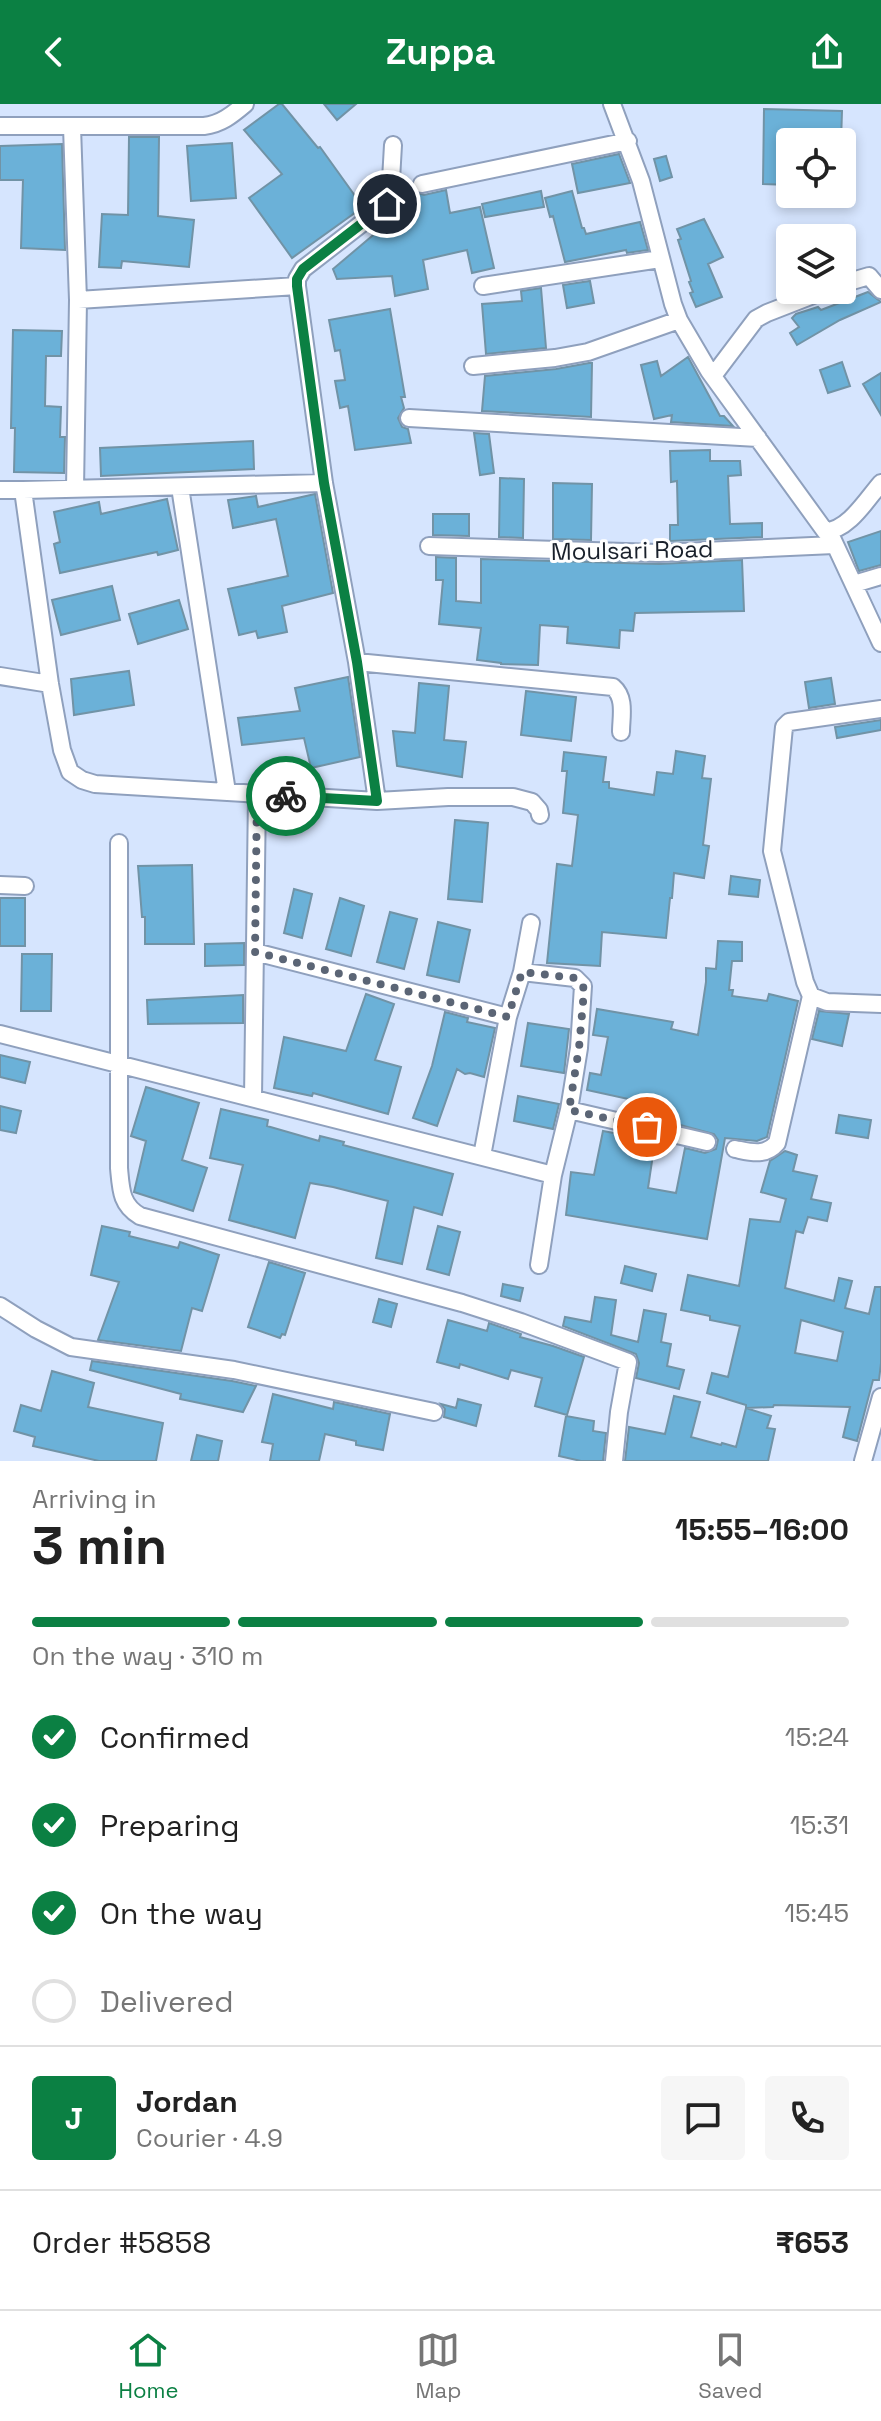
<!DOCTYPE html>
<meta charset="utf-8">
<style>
:root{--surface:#fff;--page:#f6f6f6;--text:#222;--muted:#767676;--line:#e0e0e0;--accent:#0b8043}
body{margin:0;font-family:"Space Grotesk",sans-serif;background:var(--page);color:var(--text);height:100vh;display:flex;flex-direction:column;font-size:30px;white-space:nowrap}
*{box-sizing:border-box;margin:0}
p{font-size:26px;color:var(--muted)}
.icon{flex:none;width:44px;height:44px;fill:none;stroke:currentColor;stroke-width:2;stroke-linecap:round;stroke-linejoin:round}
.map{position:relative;height:1357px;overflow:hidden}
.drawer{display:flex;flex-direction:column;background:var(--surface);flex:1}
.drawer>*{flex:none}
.tools{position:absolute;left:776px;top:24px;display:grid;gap:16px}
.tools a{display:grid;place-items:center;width:80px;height:80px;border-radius:8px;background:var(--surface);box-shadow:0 4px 12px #0003;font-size:40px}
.pin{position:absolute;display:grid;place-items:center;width:68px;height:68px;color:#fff;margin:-34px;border:4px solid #fff;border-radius:50%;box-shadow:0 2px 8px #0007}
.courier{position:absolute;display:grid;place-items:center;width:80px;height:80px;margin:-40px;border:6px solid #0b8043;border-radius:50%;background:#fff;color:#222;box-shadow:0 2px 10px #0007}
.summary em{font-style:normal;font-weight:600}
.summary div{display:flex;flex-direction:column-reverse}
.summary{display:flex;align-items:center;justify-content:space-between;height:136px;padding:0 32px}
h1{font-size:52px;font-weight:600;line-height:60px}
.bar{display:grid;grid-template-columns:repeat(4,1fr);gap:12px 8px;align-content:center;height:96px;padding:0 32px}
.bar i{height:10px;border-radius:6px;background:var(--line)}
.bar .active{background:var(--accent)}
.bar p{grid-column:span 4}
.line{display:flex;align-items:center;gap:20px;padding:0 32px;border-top:2px solid var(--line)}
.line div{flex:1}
.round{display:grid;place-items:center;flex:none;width:84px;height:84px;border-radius:8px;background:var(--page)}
ol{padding:0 32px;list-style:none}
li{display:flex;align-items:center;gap:24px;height:88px}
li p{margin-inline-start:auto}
li .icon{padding:8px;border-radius:50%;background:var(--accent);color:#fff;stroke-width:4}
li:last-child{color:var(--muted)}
li i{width:44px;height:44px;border:4px solid var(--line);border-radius:50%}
header{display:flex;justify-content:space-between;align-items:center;height:104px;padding:0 32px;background:var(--accent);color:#fff;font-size:36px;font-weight:600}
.tabs{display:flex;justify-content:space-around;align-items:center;height:112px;border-top:2px solid var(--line);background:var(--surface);font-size:22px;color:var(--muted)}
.tabs a{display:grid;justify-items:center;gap:4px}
.tabs .active{color:var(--accent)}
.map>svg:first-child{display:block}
.building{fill:#6bb1d8;stroke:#7193a6;stroke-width:2;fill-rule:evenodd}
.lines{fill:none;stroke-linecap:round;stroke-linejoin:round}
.minor-casing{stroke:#8fa0bd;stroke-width:20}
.minor{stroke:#fff;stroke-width:16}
.done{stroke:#5b6575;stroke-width:8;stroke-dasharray:0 14.4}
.route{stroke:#0b8043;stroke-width:10}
.labels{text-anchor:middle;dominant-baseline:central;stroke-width:6;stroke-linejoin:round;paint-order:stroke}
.street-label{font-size:24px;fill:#19202b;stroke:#fff}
</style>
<header><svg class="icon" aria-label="back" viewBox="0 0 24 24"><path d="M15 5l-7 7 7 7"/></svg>Zuppa<svg class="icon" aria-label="share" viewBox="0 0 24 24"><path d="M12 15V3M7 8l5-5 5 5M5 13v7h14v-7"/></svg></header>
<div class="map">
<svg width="881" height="1357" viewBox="0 0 881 1357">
<rect width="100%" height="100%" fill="#d6e5fe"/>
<path class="building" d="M 279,0 L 282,0 L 318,44 L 320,43 L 363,103 L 292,154 L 249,94 L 282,70 L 244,26 Z
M 324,0 L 356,0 L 337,16 Z
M 764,5 L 842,7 L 841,38 L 790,38 L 790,81 L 763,80 Z
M 129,33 L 159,33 L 158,112 L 194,116 L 189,163 L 122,157 L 121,164 L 99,163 L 102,110 L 128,111 Z
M 232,39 L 236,94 L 191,97 L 187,42 Z
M 62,40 L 65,146 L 21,144 L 23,76 L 0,76 L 0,42 Z
M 619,50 L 630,79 L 578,89 L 572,60 Z
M 666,52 L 672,73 L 660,77 L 654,55 Z
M 446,86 L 450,109 L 480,103 L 494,164 L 472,169 L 467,146 L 423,156 L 428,185 L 395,192 L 392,172 L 337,175 L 333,165 L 384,122 L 409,116 L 404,90 L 414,88 L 424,91 Z
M 541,87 L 544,103 L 485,113 L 482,100 Z
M 572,87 L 582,124 L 584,124 L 586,130 L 640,118 L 648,146 L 627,149 L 626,146 L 565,158 L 553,112 L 550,113 L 545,94 Z
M 704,115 L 723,153 L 708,160 L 722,193 L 696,203 L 690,189 L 693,188 L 689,178 L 691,177 L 678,136 L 681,135 L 677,125 Z
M 590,177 L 594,199 L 567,204 L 563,181 Z
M 541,184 L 546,244 L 486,250 L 482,200 L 522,197 L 521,187 Z
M 868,188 L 881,198 L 840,216 L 797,241 L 790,229 L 799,223 L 792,214 L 796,210 L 818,203 L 821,206 Z
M 390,205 L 405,293 L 401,293 L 404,304 L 398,314 L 402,323 L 408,325 L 411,339 L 355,346 L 348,302 L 340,304 L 335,277 L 345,276 L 340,246 L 335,247 L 329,216 Z
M 13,226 L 62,227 L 61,252 L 46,252 L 45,302 L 61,303 L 60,333 L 65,333 L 64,369 L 14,368 L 15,324 L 11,324 Z
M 688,253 L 720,312 L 724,312 L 733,322 L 671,318 L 672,311 L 654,315 L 641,261 L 657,257 L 661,272 Z
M 842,258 L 850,282 L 828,289 L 820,266 Z
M 589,259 L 592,259 L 591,313 L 482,307 L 485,272 L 556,265 Z
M 881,269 L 881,311 L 863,280 Z
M 474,329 L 489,330 L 494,369 L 480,371 Z
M 253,337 L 254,365 L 101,372 L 100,344 Z
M 710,346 L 710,357 L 740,357 L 741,371 L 728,372 L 730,420 L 762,419 L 762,433 L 670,437 L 670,421 L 678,421 L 677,377 L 671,378 L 670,347 Z
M 500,374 L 524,375 L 523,434 L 499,433 Z
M 553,379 L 592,380 L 591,436 L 553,435 Z
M 315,390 L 333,489 L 282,502 L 287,528 L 258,534 L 256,527 L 239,531 L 228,485 L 288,472 L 276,415 L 233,424 L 228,396 L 256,392 L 258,403 Z
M 167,395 L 178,446 L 158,451 L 157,448 L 60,469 L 54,440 L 60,438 L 54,408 L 99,398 L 101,410 Z
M 433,410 L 469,410 L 469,432 L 433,431 Z
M 881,427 L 881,461 L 859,467 L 848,438 Z
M 436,453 L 456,454 L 456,497 L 481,499 L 481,455 L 659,460 L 742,456 L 744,507 L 635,509 L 633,527 L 620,526 L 619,544 L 567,539 L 568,523 L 540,521 L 538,561 L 501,560 L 501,559 L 477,556 L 481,524 L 439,520 L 443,476 L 436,476 Z
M 112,482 L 120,516 L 61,531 L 52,496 Z
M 179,496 L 188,525 L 138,540 L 129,510 Z
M 129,567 L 134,601 L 74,611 L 71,575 Z
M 348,573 L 360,653 L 311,664 L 304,634 L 242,641 L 238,614 L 300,607 L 295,584 Z
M 831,574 L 835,600 L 809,604 L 805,578 Z
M 419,579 L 449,582 L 444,636 L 466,638 L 462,673 L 397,662 L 393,627 L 415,629 Z
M 526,587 L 576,593 L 571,637 L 521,631 Z
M 881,616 L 881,626 L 837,634 L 835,623 Z
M 676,647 L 705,652 L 702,674 L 711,675 L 703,741 L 709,742 L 704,774 L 674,769 L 672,794 L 670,794 L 666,834 L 602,828 L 600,862 L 547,859 L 557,760 L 572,762 L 578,711 L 563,709 L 567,667 L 562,667 L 564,648 L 606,653 L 603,678 L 609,678 L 609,684 L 654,691 L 657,668 L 673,670 Z
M 455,716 L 488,719 L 482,798 L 448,795 Z
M 192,761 L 194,840 L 145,840 L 145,813 L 142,813 L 138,762 Z
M 731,772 L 760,776 L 758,793 L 729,790 Z
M 294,785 L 312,790 L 302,834 L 284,829 Z
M 0,794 L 25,794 L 25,842 L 0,842 Z
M 340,794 L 364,802 L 351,852 L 326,845 Z
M 390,808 L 417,815 L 404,865 L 377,858 Z
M 438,818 L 470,826 L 459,878 L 427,871 Z
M 718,837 L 742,838 L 742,857 L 732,857 L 729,886 L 733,886 L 732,892 L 767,897 L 769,890 L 798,897 L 767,1033 L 757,1037 L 725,1034 L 707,1135 L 566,1111 L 571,1068 L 594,1071 L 603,1027 L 655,1037 L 648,1084 L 676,1089 L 685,1044 L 705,1049 L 716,1045 L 718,1036 L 714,1030 L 662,1016 L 665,1003 L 587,986 L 590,969 L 601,971 L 608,933 L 593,931 L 597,905 L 673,918 L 671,925 L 698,931 L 706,878 L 706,864 L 716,865 Z
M 244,839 L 244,861 L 205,862 L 205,840 Z
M 22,850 L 52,850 L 51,907 L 21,907 Z
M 366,890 L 394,900 L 375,956 L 401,963 L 388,1010 L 313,989 L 312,992 L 274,984 L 284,933 L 346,947 Z
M 243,891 L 243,919 L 148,920 L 147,896 Z
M 819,907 L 849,910 L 842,942 L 812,935 Z
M 445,908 L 468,914 L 467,918 L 495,924 L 484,973 L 470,969 L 465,970 L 457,965 L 437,1022 L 413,1014 L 432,962 Z
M 528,919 L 569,925 L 564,969 L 521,962 Z
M 0,951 L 30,958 L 25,979 L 0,973 Z
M 146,983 L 199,999 L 182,1056 L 207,1064 L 193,1107 L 134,1088 L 146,1037 L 131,1032 Z
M 518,992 L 559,1000 L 553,1025 L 514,1017 Z
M 0,1002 L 21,1007 L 16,1029 L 0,1026 Z
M 221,1005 L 268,1016 L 267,1022 L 319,1037 L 320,1032 L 344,1038 L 343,1041 L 453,1070 L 442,1111 L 414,1103 L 402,1160 L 376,1154 L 388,1097 L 333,1083 L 310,1079 L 295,1134 L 229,1116 L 243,1061 L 210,1054 Z
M 839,1011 L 871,1016 L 868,1034 L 836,1029 Z
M 785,1047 L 797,1051 L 793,1067 L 817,1072 L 811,1095 L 831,1099 L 827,1117 L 808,1113 L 803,1129 L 796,1127 L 785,1184 L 834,1197 L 839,1174 L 852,1177 L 845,1204 L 869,1210 L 875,1183 L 881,1183 L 881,1259 L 879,1276 L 873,1276 L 857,1337 L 843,1333 L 850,1303 L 774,1301 L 773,1303 L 746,1304 L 746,1301 L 707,1289 L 712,1269 L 728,1273 L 740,1222 L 710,1216 L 710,1212 L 681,1206 L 688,1171 L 739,1182 L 750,1115 L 780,1118 L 786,1095 L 761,1088 L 770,1057 ZM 801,1216 L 843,1228 L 837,1257 L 795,1249 Z
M 102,1122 L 130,1128 L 129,1132 L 178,1144 L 180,1138 L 219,1151 L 202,1207 L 192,1204 L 181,1247 L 98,1236 L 119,1178 L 91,1171 Z
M 438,1122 L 460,1128 L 449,1171 L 427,1165 Z
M 269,1158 L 305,1169 L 285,1231 L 282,1230 L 280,1234 L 248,1223 Z
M 625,1162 L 656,1170 L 652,1187 L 621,1179 Z
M 503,1180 L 523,1184 L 520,1197 L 501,1192 Z
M 595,1193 L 616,1196 L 611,1231 L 638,1238 L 644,1206 L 666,1210 L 661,1238 L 671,1240 L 667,1262 L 684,1266 L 679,1285 L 636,1274 L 639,1259 L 636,1250 L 563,1222 L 565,1213 L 591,1218 Z
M 379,1195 L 397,1200 L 391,1223 L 373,1218 Z
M 448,1216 L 487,1227 L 489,1219 L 521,1230 L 520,1233 L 553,1242 L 584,1253 L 567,1311 L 535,1302 L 542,1274 L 511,1266 L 508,1275 L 460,1260 L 459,1264 L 437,1258 Z
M 92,1257 L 232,1277 L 256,1282 L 243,1308 L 180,1295 L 181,1290 L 90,1266 Z
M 52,1267 L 94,1279 L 88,1303 L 163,1319 L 156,1357 L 99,1357 L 33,1342 L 35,1333 L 14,1327 L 21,1301 L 41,1307 Z
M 273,1290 L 333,1305 L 334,1298 L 390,1310 L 383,1346 L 356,1341 L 356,1337 L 325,1330 L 319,1357 L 270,1357 L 273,1340 L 262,1338 Z
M 674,1292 L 700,1298 L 691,1333 L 721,1341 L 722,1339 L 736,1343 L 746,1304 L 771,1312 L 767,1324 L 775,1325 L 768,1357 L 625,1357 L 629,1323 L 665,1330 Z
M 458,1295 L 481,1301 L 476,1322 L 444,1313 L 445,1305 L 441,1300 L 456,1304 Z
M 566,1312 L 594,1317 L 593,1327 L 606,1329 L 603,1357 L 581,1357 L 559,1352 Z
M 197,1331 L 222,1337 L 218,1357 L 191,1357 Z"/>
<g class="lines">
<defs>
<path id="minor" d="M 612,0 L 641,77 L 673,200 L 679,216 L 709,267 L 825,427 C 848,427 867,395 881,379
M 0,22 L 204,22 C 221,20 232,11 245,0
M 72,23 L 78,196 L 75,385
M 422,80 L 628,37
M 842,180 L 869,172 L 881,186
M 483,182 L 660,155
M 78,196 L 297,182
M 473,262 L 555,254 L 588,248 L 679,216
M 713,272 L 756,215 L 767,209 L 826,186
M 409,314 L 758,334
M 180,383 L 227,688
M 0,386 L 23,386 L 50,580 L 62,646 L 70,668 L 82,676 L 95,680 L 377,697 L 448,693 L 513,693 L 532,698 L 539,706 L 540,711
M 23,386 L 324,379
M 831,432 L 881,539
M 429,442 L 659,449 L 834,441
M 854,480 L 881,472
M 357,558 L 613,583 C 626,594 621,613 621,628
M 0,572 L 50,580
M 377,697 L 357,558 L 324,379 L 297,182 L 297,175 L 303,165 L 387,100 L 390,93 L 393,41
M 119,739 L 119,1064 C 121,1086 121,1101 140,1112 L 462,1199 L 521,1218 L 628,1258 L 619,1308 L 614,1357
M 0,781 L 25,782
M 255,848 L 508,913
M 811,892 L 827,898 L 881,900
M 0,930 L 553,1071 L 569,1006 L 579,944 L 583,882 L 575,874 L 522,868
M 253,994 L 257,690
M 569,1006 L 707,1038
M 735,1045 C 750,1048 765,1053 777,1039 L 811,892 L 805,878 L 772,747 L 784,623 L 789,618 L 881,605
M 482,1052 L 508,913 L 522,868 L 531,819
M 539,1161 L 553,1071
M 0,1202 L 36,1225 L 71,1243 L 234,1266 L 434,1308
M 863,1357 L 881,1293"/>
</defs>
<use href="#minor" class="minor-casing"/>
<use href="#minor" class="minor"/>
</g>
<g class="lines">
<path class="done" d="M 286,692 L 257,690 L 255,848 L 508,913 L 522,868 L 575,874 L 583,882 L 584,887 L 579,944 L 569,1006 L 647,1023"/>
<path class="route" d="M 286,692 L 377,697 L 357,558 L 324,379 L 297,182 L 297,175 L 303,165 L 387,100"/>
</g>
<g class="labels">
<g class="street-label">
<text transform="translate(632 446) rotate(-1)">Moulsari Road</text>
</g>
</g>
</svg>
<div class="tools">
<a><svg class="icon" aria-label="locate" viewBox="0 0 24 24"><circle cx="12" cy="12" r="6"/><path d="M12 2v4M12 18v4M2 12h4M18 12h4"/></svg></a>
<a><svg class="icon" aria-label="layers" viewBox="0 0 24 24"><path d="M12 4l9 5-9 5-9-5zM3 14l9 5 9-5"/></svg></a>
</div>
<div class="pin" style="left:647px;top:1023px;background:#ea580c"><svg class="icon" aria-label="bag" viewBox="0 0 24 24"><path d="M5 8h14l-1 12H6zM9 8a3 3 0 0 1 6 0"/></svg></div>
<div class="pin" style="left:387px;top:100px;background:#1f2937"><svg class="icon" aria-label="home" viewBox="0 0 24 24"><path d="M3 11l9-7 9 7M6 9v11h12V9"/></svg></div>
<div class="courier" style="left:286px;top:692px"><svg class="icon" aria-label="bike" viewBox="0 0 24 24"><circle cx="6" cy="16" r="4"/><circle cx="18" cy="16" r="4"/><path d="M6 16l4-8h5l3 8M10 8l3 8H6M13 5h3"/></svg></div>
</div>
<section class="drawer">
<div class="summary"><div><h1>3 min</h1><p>Arriving in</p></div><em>15:55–16:00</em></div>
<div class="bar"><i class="active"></i><i class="active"></i><i class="active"></i><i></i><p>On the way · 310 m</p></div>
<ol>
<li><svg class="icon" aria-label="check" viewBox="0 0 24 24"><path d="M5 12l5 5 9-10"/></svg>Confirmed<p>15:24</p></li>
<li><svg class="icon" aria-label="check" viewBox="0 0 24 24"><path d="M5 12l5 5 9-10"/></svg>Preparing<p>15:31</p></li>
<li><svg class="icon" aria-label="check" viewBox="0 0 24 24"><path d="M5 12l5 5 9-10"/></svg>On the way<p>15:45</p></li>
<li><i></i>Delivered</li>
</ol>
<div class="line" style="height:144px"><b class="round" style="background:var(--accent);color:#fff">J</b><div><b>Jordan</b><p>Courier · 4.9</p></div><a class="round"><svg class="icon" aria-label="chat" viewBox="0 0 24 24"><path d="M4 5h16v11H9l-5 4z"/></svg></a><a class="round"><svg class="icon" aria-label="phone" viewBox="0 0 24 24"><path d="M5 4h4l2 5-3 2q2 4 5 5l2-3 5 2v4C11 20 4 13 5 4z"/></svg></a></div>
<div class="line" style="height:104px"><div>Order #5858</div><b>₹653</b></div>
</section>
<nav class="tabs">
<a class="active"><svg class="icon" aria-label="home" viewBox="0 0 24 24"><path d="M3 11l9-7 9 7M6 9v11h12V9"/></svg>Home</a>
<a><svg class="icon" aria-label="map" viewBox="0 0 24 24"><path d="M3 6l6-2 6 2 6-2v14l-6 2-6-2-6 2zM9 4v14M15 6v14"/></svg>Map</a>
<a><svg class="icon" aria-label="saved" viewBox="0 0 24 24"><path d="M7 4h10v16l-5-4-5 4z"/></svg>Saved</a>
</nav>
